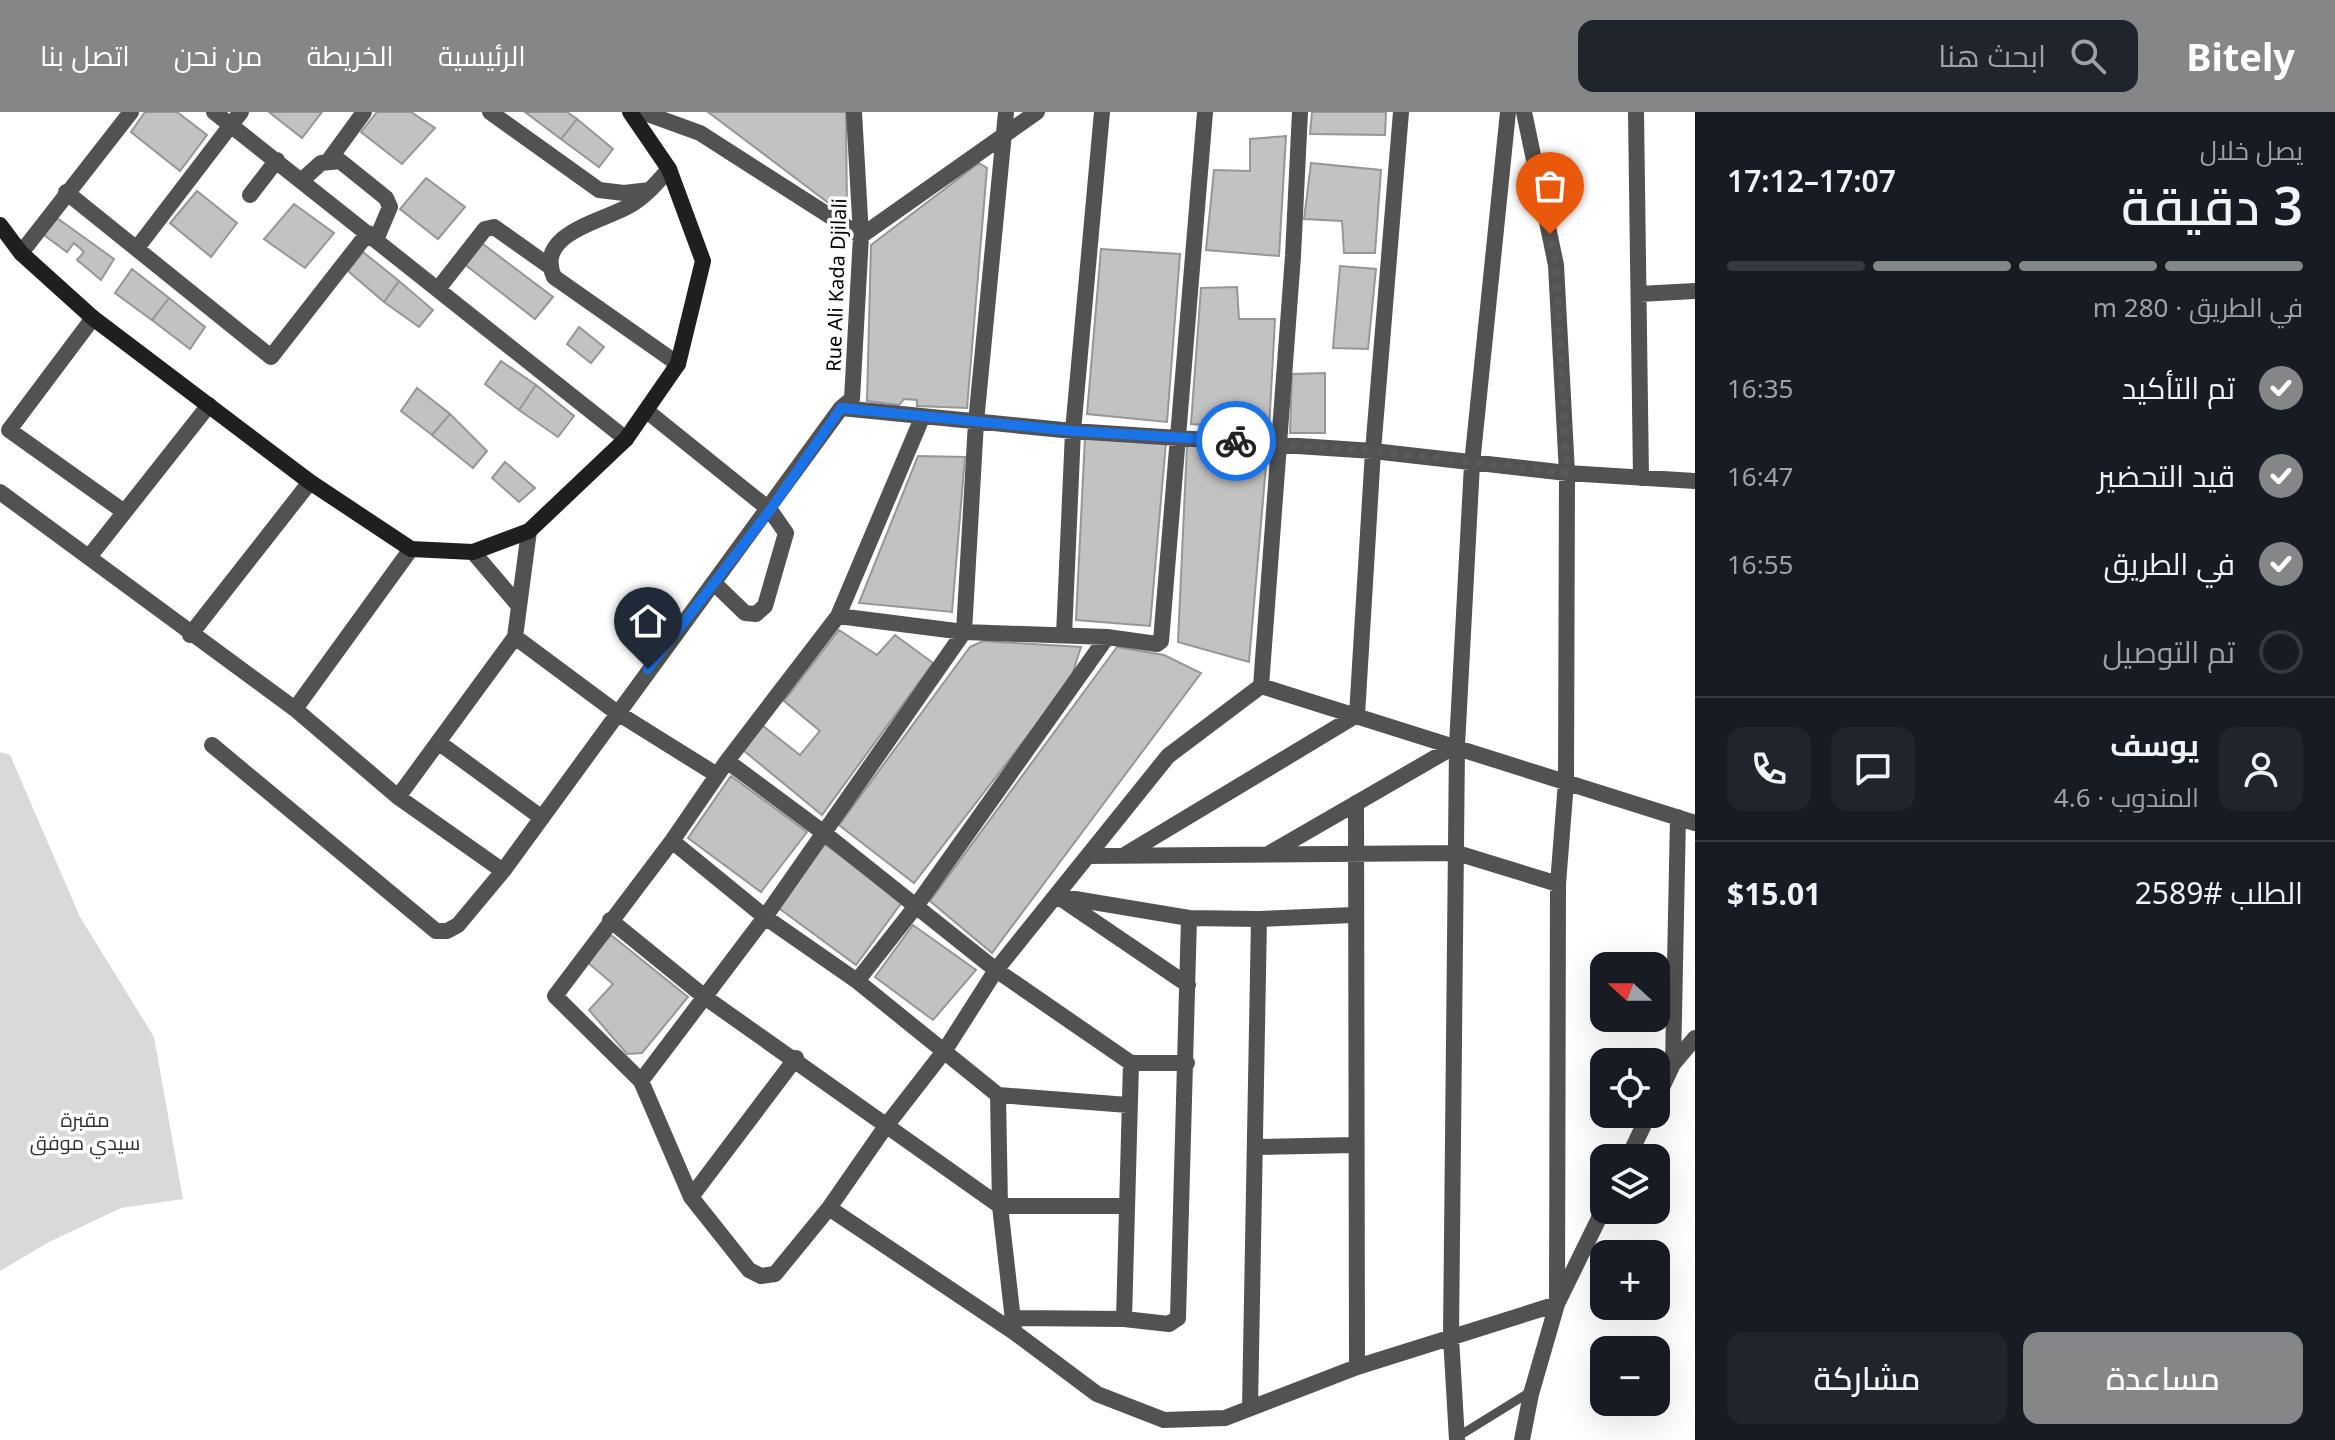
<!DOCTYPE html>
<html lang="ar">
<meta charset="utf-8">
<style>
:root{--surface:#171b24;--page:#20242c;--text:#f1f3f6;--muted:#9ea1a6;--line:#363941;--accent:#858687}
body{margin:0;font-family:"Noto Sans",Cairo,sans-serif;background:var(--page);color:var(--text);direction:rtl;height:100vh;display:flex;flex-direction:column;font-size:30px;white-space:nowrap}
*{box-sizing:border-box;margin:0}
p{font-size:26px;color:var(--muted)}
.icon{flex:none;width:44px;height:44px;fill:none;stroke:currentColor;stroke-width:2;stroke-linecap:round;stroke-linejoin:round}
.map{position:relative;flex:1;overflow:hidden;direction:ltr}
.details{display:flex;flex-direction:column;background:var(--surface);width:640px}
.details>*{flex:none}
.needle{width:52px;rotate:291deg}
.fabs{position:absolute;left:1590px;top:840px;display:grid;gap:16px}
.fabs a{display:grid;place-items:center;width:80px;height:80px;border-radius:16px;background:var(--surface);box-shadow:0 8px 32px #0002;font-size:40px}
.pin{position:absolute;display:grid;place-items:center;width:68px;height:68px;color:#fff;margin:-82px -34px;border-radius:50% 50% 50% 0;rotate:-45deg;box-shadow:0 0 8px #0007}
.pin .icon{rotate:45deg}
.courier{position:absolute;display:grid;place-items:center;width:80px;height:80px;margin:-40px;border:6px solid #1a73e8;border-radius:50%;background:#fff;color:#222;box-shadow:0 2px 10px #0007}
.overview em{font-style:normal;font-weight:600}
.overview div{display:flex;flex-direction:column-reverse}
.overview{display:flex;align-items:center;justify-content:space-between;height:136px;padding:0 32px}
h1{font-size:52px;font-weight:600;line-height:60px}
.bar{display:grid;grid-template-columns:repeat(4,1fr);gap:12px 8px;align-content:center;height:96px;padding:0 32px}
.bar i{height:10px;border-radius:6px;background:var(--line)}
.bar .current{background:var(--accent)}
.bar p{grid-column:span 4}
.line{display:flex;align-items:center;gap:20px;padding:0 32px;border-top:2px solid var(--line)}
.line div{flex:1}
.round{display:grid;place-items:center;flex:none;width:84px;height:84px;border-radius:16px;background:var(--page)}
ol{padding:0 32px;list-style:none}
li{display:flex;align-items:center;gap:24px;height:88px}
li p{margin-inline-start:auto}
li .icon{padding:8px;border-radius:50%;background:var(--accent);color:#fff;stroke-width:4}
li:last-child{color:var(--muted)}
li i{width:44px;height:44px;border:4px solid var(--line);border-radius:50%}
.cta{display:flex;gap:16px;margin-top:auto;padding:16px 32px}
.cta a{flex:1;height:92px;border-radius:16px;background:var(--accent);color:#fff;font-size:32px;font-weight:600;line-height:92px;text-align:center}
.cta a+a{background:var(--page);color:var(--text)}
header{display:flex;align-items:center;gap:48px;box-sizing:border-box;height:112px;padding:0 40px;background:var(--accent);color:#fff}
header strong{font-size:38px}
nav{display:flex;gap:44px;margin-inline-start:auto;font-size:28px}
.search{width:560px;height:72px;background:var(--page);display:flex;align-items:center;gap:20px;box-sizing:border-box;padding:0 28px;border-radius:16px;color:var(--muted);font-size:30px}
main{display:flex;flex:1;min-height:0}
.map>svg:first-child{display:block}
.green{fill:#d9d9d9}
.building{fill:#c2c2c2;stroke:#969696;stroke-width:2}
.lines{fill:none;stroke-linecap:round;stroke-linejoin:round}
.lane{stroke:#525252;stroke-width:9}
.street{stroke:#525252;stroke-width:16}
.secondary{stroke:#1f1f1f;stroke-width:16}
.done{stroke:#595959;stroke-width:8;stroke-dasharray:0 14.4}
.route{stroke:#1a73e8;stroke-width:10}
.labels{text-anchor:middle;dominant-baseline:central;stroke-width:7;stroke-linejoin:round;paint-order:stroke}
.street-label{font-size:20px;fill:#000;stroke:#fff}
.park-label{font-size:20px;fill:#303030;stroke:#fff}
</style>
<header>
<strong>Bitely</strong>
<div class="search"><svg class="icon" aria-label="search" viewBox="0 0 24 24"><circle cx="10" cy="10" r="6"/><path d="M15 15l6 6"/></svg>ابحث هنا</div>
<nav><a>الرئيسية</a><a>الخريطة</a><a>من نحن</a><a>اتصل بنا</a></nav>
</header>
<main>
<section class="details">
<div class="overview"><div><h1>3 دقيقة</h1><p>يصل خلال</p></div><em>17:07–17:12</em></div>
<div class="bar"><i class="current"></i><i class="current"></i><i class="current"></i><i></i><p>في الطريق · 280 m</p></div>
<ol>
<li><svg class="icon" aria-label="check" viewBox="0 0 24 24"><path d="M5 12l5 5 9-10"/></svg>تم التأكيد<p>16:35</p></li>
<li><svg class="icon" aria-label="check" viewBox="0 0 24 24"><path d="M5 12l5 5 9-10"/></svg>قيد التحضير<p>16:47</p></li>
<li><svg class="icon" aria-label="check" viewBox="0 0 24 24"><path d="M5 12l5 5 9-10"/></svg>في الطريق<p>16:55</p></li>
<li><i></i>تم التوصيل</li>
</ol>
<div class="line" style="height:144px"><a class="round"><svg class="icon" aria-label="person" viewBox="0 0 24 24"><circle cx="12" cy="8" r="4"/><path d="M4 21q1-7 8-7t8 7"/></svg></a><div><b>يوسف</b><p>المندوب · 4.6</p></div><a class="round"><svg class="icon" aria-label="chat" viewBox="0 0 24 24"><path d="M4 5h16v11H9l-5 4z"/></svg></a><a class="round"><svg class="icon" aria-label="phone" viewBox="0 0 24 24"><path d="M5 4h4l2 5-3 2q2 4 5 5l2-3 5 2v4C11 20 4 13 5 4z"/></svg></a></div>
<div class="line" style="height:104px"><div>الطلب #2589</div><b>$15.01</b></div>
<div class="cta"><a>مساعدة</a><a>مشاركة</a></div>
</section>
<div class="map">
<svg width="1695" height="1328" viewBox="0 0 1695 1328">
<rect width="100%" height="100%" fill="#fff"/>
<path class="green" d="M 0,640 L 10,643 L 80,805 L 154,925 L 183,1087 L 121,1096 L 49,1130 L 0,1159 Z"/>
<path class="building" d="M 145,0 L 177,0 L 207,23 L 180,59 L 131,20 Z
M 269,0 L 322,0 L 302,26 Z
M 377,0 L 411,0 L 435,16 L 402,52 L 361,20 Z
M 525,0 L 567,0 L 577,7 L 561,27 Z
M 708,0 L 846,0 L 847,105 Z
M 1312,0 L 1386,0 L 1385,23 L 1310,22 Z
M 577,7 L 613,37 L 599,55 L 561,27 Z
M 1286,24 L 1279,144 L 1206,138 L 1214,58 L 1250,59 L 1250,27 Z
M 979,51 L 987,56 L 967,296 L 917,294 L 917,288 L 904,287 L 899,293 L 867,289 L 871,133 Z
M 1311,51 L 1381,58 L 1375,141 L 1344,141 L 1342,109 L 1304,107 Z
M 426,66 L 465,95 L 438,127 L 400,97 Z
M 197,79 L 237,111 L 211,145 L 170,111 Z
M 294,92 L 334,121 L 305,156 L 264,127 Z
M 57,106 L 114,147 L 101,168 L 77,148 L 84,140 L 74,131 L 67,140 L 44,123 Z
M 479,129 L 553,185 L 535,207 L 463,151 Z
M 1101,137 L 1180,142 L 1167,310 L 1087,302 Z
M 363,140 L 399,169 L 384,190 L 348,159 Z
M 1340,154 L 1376,157 L 1368,237 L 1333,236 Z
M 132,157 L 169,186 L 152,208 L 115,181 Z
M 399,169 L 433,198 L 419,215 L 384,190 Z
M 1237,175 L 1239,207 L 1275,207 L 1269,318 L 1191,312 L 1201,176 Z
M 169,186 L 205,215 L 190,237 L 152,208 Z
M 579,215 L 604,235 L 591,251 L 567,232 Z
M 501,249 L 536,273 L 519,298 L 485,272 Z
M 1325,261 L 1325,321 L 1290,321 L 1292,262 Z
M 536,273 L 574,304 L 558,325 L 519,298 Z
M 417,276 L 450,302 L 432,323 L 401,299 Z
M 450,302 L 487,339 L 473,356 L 432,323 Z
M 1085,325 L 1166,330 L 1150,514 L 1076,508 Z
M 1187,333 L 1267,342 L 1249,550 L 1178,530 Z
M 918,344 L 965,345 L 952,500 L 859,491 Z
M 505,350 L 535,376 L 519,390 L 492,366 Z
M 839,518 L 877,543 L 895,523 L 933,551 L 822,703 L 743,638 L 763,614 L 800,643 L 820,619 L 784,589 Z
M 983,529 L 1081,535 L 1070,569 L 914,771 L 839,713 L 970,535 Z
M 1117,535 L 1164,543 L 1201,561 L 992,841 L 930,789 Z
M 731,664 L 807,720 L 761,780 L 688,726 Z
M 822,730 L 902,790 L 856,853 L 776,794 Z
M 913,813 L 976,858 L 933,908 L 875,865 Z
M 611,823 L 688,885 L 642,941 L 627,942 L 589,898 L 613,872 L 587,850 Z"/>
<g class="lines">
<path class="lane" d="M 1454,1327 L 1530,1280"/>
<path class="street" d="M 214,0 L 626,327
M 490,0 L 599,78 L 624,81 L 650,78
M 642,0 L 700,21 L 861,124 L 1037,0
M 1636,0 L 1641,366
M 329,48 L 364,0
M 669,57 C 657,71 644,86 627,95 C 600,110 535,122 554,165 L 678,252
M 301,69 L 321,51 L 340,49 L 386,86 L 390,95 L 376,128
M 66,80 L 271,245 L 368,121
M 250,83 L 277,48
M 137,136 L 241,0
M 21,141 L 131,0
M 438,177 L 485,117 L 494,115 L 549,154
M 1639,182 L 1695,179
M 93,206 L 9,318 L 123,399
M 841,296 L 1073,319 L 1373,339 L 1567,361 L 1695,369
M 648,300 L 770,398 L 786,421 L 765,494 L 756,502 L 745,501 L 714,471
M 922,306 L 838,504 L 727,649 L 672,729 L 555,884 L 641,969 L 691,1085 L 749,1158 L 761,1164 L 775,1162 L 829,1096 L 886,1014 L 945,938 L 996,858 L 1168,644 L 1261,574 L 1293,144 L 1300,0
M 0,380 L 295,597 L 398,685 L 503,759
M 473,440 L 519,494
M 89,445 L 209,293
M 838,504 L 964,520 L 1107,525 L 1157,532 L 1161,529 L 1205,0
M 190,523 L 310,370
M 1064,523 L 1073,319 L 1102,0
M 515,525 L 616,600 L 717,663
M 1261,574 L 1695,711
M 295,597 L 411,437
M 438,630 L 542,706
M 212,633 L 436,819 L 447,819 L 458,813 L 503,759 L 841,296 L 852,287 L 861,124 L 854,0
M 727,649 L 824,721 L 996,858 L 1131,951 L 1187,951
M 398,685 L 515,525 L 529,419
M 1356,691 L 1357,1255
M 672,729 L 765,805 L 857,869 L 998,983 L 1128,993
M 1270,741 L 1457,633
M 1126,742 L 1357,603 L 1373,339 L 1401,0
M 1088,744 L 1457,741 L 1558,772
M 610,808 L 706,886 L 1000,1094 L 1126,1094
M 857,869 L 916,794 L 1107,525
M 1188,873 L 1057,784 L 1189,806 L 1259,807 L 1353,803
M 1673,952 L 1678,705
M 641,969 L 765,805 L 964,520 L 976,310 L 1006,0
M 998,983 L 1000,1094 L 1014,1217
M 1656,988 L 1673,952 L 1695,926
M 1255,1035 L 1355,1033
M 1628,1046 L 1649,1002
M 691,1085 L 796,946
M 829,1096 L 1014,1220 L 1097,1282 L 1164,1308 L 1225,1306 L 1357,1255 L 1557,1192 L 1558,772 L 1566,670 L 1567,361 L 1556,153 L 1524,0
M 1012,1206 L 1124,1207 L 1169,1212 L 1178,1206 L 1189,806
M 1124,1207 L 1131,951
M 1250,1296 L 1259,807
M 1457,1328 L 1451,1225 L 1457,633 L 1472,352 L 1508,0
M 1522,1328 L 1531,1282 L 1557,1192 L 1604,1096"/>
<path class="secondary" d="M 0,113 L 21,141 L 93,206 L 310,370 L 411,437 L 473,440 L 529,419 L 626,327 L 678,252 L 703,149 L 669,57 L 630,0"/>
</g>
<g class="lines">
<path class="done" d="M 1236,329 L 1373,339 L 1567,361 L 1556,153 L 1550,122"/>
<path class="route" d="M 648,557 L 770,398 L 841,296 L 1073,319 L 1236,329"/>
</g>
<g class="labels">
<g class="street-label">
<text transform="translate(836 173) rotate(-88)">Rue Ali Kada Djilali</text>
</g>
<g class="park-label">
<text x="85" y="1007">مقبرة<tspan x="85" dy="23">سيدي موفق</tspan></text>
</g>
</g>
</svg>
<div class="fabs">
<a><svg class="needle" viewBox="-14 -14 28 28"><path d="M0-13l5 13h-10z" fill="#e53935"/><path d="M0 13l5-13h-10z" fill="#9ea1a6"/></svg></a>
<a><svg class="icon" aria-label="locate" viewBox="0 0 24 24"><circle cx="12" cy="12" r="6"/><path d="M12 2v4M12 18v4M2 12h4M18 12h4"/></svg></a>
<a><svg class="icon" aria-label="layers" viewBox="0 0 24 24"><path d="M12 4l9 5-9 5-9-5zM3 14l9 5 9-5"/></svg></a>
<a>+</a>
<a>−</a>
</div>
<div class="pin" style="left:1550px;top:122px;background:#ea580c"><svg class="icon" aria-label="bag" viewBox="0 0 24 24"><path d="M5 8h14l-1 12H6zM9 8a3 3 0 0 1 6 0"/></svg></div>
<div class="pin" style="left:648px;top:557px;background:#1f2937"><svg class="icon" aria-label="home" viewBox="0 0 24 24"><path d="M3 11l9-7 9 7M6 9v11h12V9"/></svg></div>
<div class="courier" style="left:1236px;top:329px"><svg class="icon" aria-label="bike" viewBox="0 0 24 24"><circle cx="6" cy="16" r="4"/><circle cx="18" cy="16" r="4"/><path d="M6 16l4-8h5l3 8M10 8l3 8H6M13 5h3"/></svg></div>
</div>
</main>
